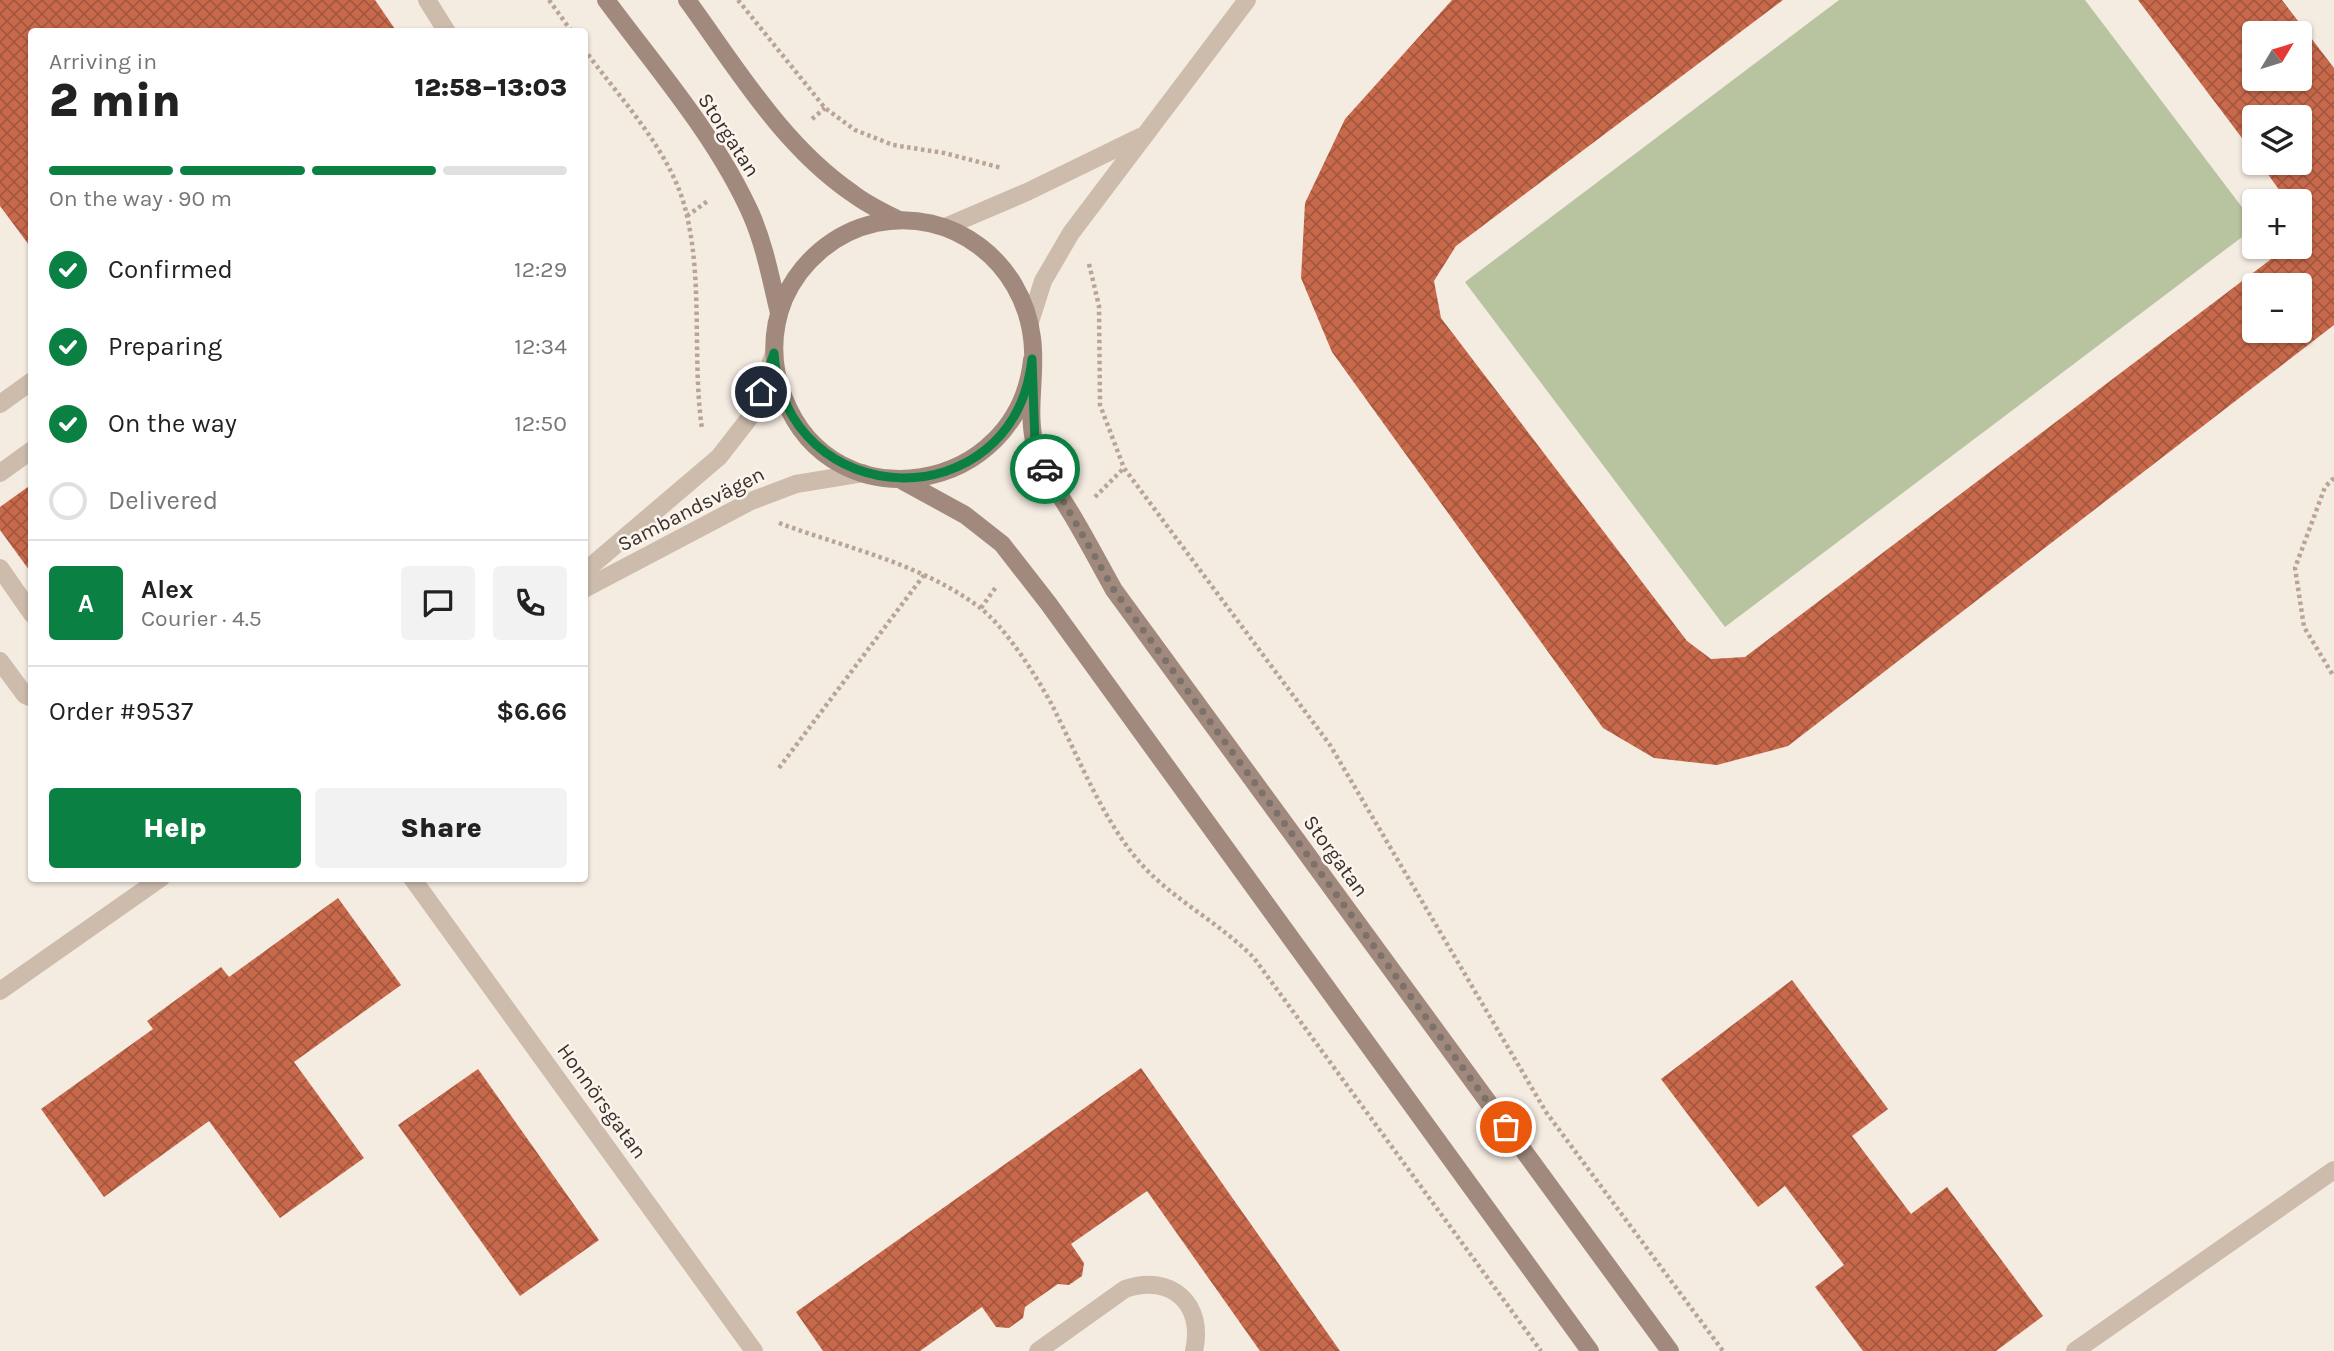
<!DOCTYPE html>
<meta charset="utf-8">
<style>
:root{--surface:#fff;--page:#f2f2f2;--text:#222;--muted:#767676;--line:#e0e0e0;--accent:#0b8043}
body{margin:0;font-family:Karla,sans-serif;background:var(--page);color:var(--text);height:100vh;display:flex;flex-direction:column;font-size:26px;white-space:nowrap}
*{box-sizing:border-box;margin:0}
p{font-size:23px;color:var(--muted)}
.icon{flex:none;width:38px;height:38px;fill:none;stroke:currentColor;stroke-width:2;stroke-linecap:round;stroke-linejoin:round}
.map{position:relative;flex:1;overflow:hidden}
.sheet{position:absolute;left:28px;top:28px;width:560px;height:854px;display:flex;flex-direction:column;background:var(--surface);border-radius:7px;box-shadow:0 2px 5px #0004}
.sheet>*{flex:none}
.needle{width:46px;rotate:52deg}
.controls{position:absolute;left:2242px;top:21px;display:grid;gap:14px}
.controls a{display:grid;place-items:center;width:70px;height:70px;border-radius:7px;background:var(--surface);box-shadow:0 2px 5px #0004;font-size:35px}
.pin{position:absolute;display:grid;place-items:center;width:60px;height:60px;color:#fff;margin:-30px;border:4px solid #fff;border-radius:50%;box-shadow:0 2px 7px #0007}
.courier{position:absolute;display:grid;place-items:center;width:70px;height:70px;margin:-35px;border:5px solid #0b8043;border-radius:50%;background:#fff;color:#222;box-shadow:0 2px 9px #0007}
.head em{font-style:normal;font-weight:800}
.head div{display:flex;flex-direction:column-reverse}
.head{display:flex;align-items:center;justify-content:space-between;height:119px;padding:0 21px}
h1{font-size:46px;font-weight:800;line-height:52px}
.bar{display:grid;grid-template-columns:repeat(4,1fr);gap:10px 7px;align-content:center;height:84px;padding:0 21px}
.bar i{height:9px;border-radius:5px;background:var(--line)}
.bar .active{background:var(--accent)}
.bar p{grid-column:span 4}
.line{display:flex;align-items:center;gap:18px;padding:0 21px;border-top:2px solid var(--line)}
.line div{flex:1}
.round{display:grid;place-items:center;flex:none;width:74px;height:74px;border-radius:7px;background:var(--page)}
ol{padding:0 21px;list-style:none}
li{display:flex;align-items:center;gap:21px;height:77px}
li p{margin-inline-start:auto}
li .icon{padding:7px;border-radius:50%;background:var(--accent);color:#fff;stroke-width:4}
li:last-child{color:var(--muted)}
li i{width:38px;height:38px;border:4px solid var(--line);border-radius:50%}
.cta{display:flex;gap:14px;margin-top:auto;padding:14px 21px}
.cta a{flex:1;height:80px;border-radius:7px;background:var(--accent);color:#fff;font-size:28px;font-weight:800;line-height:80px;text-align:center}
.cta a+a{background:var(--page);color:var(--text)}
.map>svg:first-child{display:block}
.green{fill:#b8c4a0}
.building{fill:url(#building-cross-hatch);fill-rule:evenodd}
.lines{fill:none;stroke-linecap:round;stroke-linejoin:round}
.path{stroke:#b9a596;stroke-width:4.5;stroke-dasharray:3.5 3.5;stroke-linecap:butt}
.service{stroke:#cdbbac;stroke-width:18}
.minor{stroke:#cdbbac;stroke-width:18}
.secondary{stroke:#a18a7d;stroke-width:18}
.done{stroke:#7c716b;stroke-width:7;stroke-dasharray:0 12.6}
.route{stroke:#0b8043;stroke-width:9}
.labels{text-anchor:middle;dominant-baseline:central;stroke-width:5;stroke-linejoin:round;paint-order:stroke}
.street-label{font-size:21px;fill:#3b302b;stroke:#fbf5ee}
</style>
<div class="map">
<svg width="2334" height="1351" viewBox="0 0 2334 1351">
<defs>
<pattern id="building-cross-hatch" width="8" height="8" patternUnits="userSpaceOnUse" patternTransform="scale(1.75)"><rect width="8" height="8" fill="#c8694b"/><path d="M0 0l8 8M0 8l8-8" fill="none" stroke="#a4573f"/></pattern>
</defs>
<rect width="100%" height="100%" fill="#f4ebe1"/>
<path class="green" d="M 1839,0 L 2085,0 L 2254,223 L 2254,228 L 1725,627 L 1465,282 Z"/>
<path class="building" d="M 0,0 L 375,0 L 397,32 L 32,32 L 32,249 L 0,206 Z
M 1452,0 L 1783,0 L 1456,246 L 1434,281 L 1441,318 L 1687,641 L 1711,659 L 1745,657 L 2270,260 L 2280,247 L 2300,247 L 2300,201 L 2287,201 L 2260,163 L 2300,163 L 2300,117 L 2254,117 L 2254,154 L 2138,0 L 2282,0 L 2334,68 L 2334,325 L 1788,746 L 1717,765 L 1654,758 L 1603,728 L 1332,352 L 1301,278 L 1305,203 L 1345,119 ZM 2254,33 L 2300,33 L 2300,79 L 2254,79 ZM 2254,285 L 2300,285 L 2300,331 L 2254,331 Z
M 32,484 L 32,574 L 0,530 L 0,507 Z
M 338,898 L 401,985 L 294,1062 L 364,1158 L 280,1218 L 209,1121 L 104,1197 L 41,1109 L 153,1029 L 147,1021 L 221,967 L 229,977 Z
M 1792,980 L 1888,1109 L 1852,1136 L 1911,1214 L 1947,1187 L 2043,1316 L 1996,1351 L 1863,1351 L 1815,1287 L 1844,1265 L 1785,1186 L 1758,1207 L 1661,1079 Z
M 1141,1068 L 1340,1351 L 1260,1351 L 1147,1191 L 1071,1244 L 1084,1263 L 1082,1276 L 1069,1285 L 1058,1284 L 1025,1307 L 1023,1318 L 1009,1328 L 996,1327 L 982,1307 L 920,1351 L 823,1351 L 796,1312 Z
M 478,1069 L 599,1240 L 520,1296 L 398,1125 Z"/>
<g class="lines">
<path class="path" d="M 549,0 L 572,32
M 738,0 L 825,108 L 855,130 L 893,145 L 944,153 L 1002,168
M 584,49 C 621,100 674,154 687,216 C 703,286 692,359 702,429
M 812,119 L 825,108
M 687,216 L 709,200
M 1089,264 L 1099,306 L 1100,405 L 1124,468 L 1330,745 L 1546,1112 L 1723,1351
M 2334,478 L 2325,487 L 2295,568 L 2304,627 L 2334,677
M 1095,497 L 1124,468
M 779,523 C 846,548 920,563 979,607 C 1004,625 1037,677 1052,705 C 1078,756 1100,814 1136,858 C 1169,898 1218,921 1254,958 L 1541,1351
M 981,608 L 996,587
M 779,768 L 924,575"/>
<path class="service" d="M 427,0 L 447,32
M 945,227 L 1027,192 L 1140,137
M 1030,322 L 1043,281 L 1071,233 L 1247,0
M 0,404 L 32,381
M 0,473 L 32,450
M 0,568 L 32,614
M 0,661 L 25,695 L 32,698
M 1038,1351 L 1125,1289 C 1171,1273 1205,1304 1194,1351
M 2075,1351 L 2334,1170"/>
<path class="minor" d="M 584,572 L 719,457 L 754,412 L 774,353
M 584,589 L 751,501 L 796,484 L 863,473
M 412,878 L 754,1351
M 0,991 L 161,878"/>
<path class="secondary" d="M 606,0 C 657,69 716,136 751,214 C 765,246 771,280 779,313
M 687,0 C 736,67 782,145 852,193 C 866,204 883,212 899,220
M 1032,360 C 1018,494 834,526 784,398 C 771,366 771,331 784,299 C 801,261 835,232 876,223 C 952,207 1023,262 1032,338 C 1037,373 1026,410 1035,445 C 1041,470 1059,493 1072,515 C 1087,540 1100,565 1114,590 L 1670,1351
M 903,481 L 965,515 L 1002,544 L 1048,603 L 1590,1351"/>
</g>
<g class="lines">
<path class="done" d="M 1045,469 L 1114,590 L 1506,1127"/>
<path class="route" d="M 761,392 L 774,353 C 785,515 1014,522 1032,359 L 1035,444 L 1045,469"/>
</g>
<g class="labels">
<g class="street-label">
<text transform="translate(729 135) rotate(57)">Storgatan</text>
<text transform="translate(691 509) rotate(-27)">Sambandsvägen</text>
<text transform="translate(1336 856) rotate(54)">Storgatan</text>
<text transform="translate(602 1101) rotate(54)">Honnörsgatan</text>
</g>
</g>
</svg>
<div class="controls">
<a><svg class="needle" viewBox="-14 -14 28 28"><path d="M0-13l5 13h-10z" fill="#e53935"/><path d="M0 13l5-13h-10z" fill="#767676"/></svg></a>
<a><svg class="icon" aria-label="layers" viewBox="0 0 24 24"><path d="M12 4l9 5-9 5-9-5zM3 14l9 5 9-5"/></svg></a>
<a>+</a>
<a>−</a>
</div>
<div class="pin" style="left:1506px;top:1127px;background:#ea580c"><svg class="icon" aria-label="bag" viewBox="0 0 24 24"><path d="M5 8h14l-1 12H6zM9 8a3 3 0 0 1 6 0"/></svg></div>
<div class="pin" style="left:761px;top:392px;background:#1f2937"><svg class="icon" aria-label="home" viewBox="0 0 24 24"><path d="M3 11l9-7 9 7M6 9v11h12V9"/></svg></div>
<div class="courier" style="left:1045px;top:469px"><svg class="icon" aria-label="car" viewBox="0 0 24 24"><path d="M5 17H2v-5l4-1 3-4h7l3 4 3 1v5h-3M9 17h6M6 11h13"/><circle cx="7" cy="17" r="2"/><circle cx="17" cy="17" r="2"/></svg></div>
<section class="sheet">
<div class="head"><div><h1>2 min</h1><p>Arriving in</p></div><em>12:58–13:03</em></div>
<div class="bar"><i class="active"></i><i class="active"></i><i class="active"></i><i></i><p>On the way · 90 m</p></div>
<ol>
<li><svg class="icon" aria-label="check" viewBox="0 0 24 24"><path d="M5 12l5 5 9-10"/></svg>Confirmed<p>12:29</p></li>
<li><svg class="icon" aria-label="check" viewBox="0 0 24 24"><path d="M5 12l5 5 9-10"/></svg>Preparing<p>12:34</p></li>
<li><svg class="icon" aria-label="check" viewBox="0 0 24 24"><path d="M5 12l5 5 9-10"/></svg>On the way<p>12:50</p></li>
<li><i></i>Delivered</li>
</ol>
<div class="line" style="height:126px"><b class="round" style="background:var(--accent);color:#fff">A</b><div><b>Alex</b><p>Courier · 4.5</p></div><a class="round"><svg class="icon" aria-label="chat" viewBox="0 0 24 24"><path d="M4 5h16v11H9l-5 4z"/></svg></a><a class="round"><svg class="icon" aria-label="phone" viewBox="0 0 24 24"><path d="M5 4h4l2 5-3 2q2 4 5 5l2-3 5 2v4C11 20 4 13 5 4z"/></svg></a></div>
<div class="line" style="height:91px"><div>Order #9537</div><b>$6.66</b></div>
<div class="cta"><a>Help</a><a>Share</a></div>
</section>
</div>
